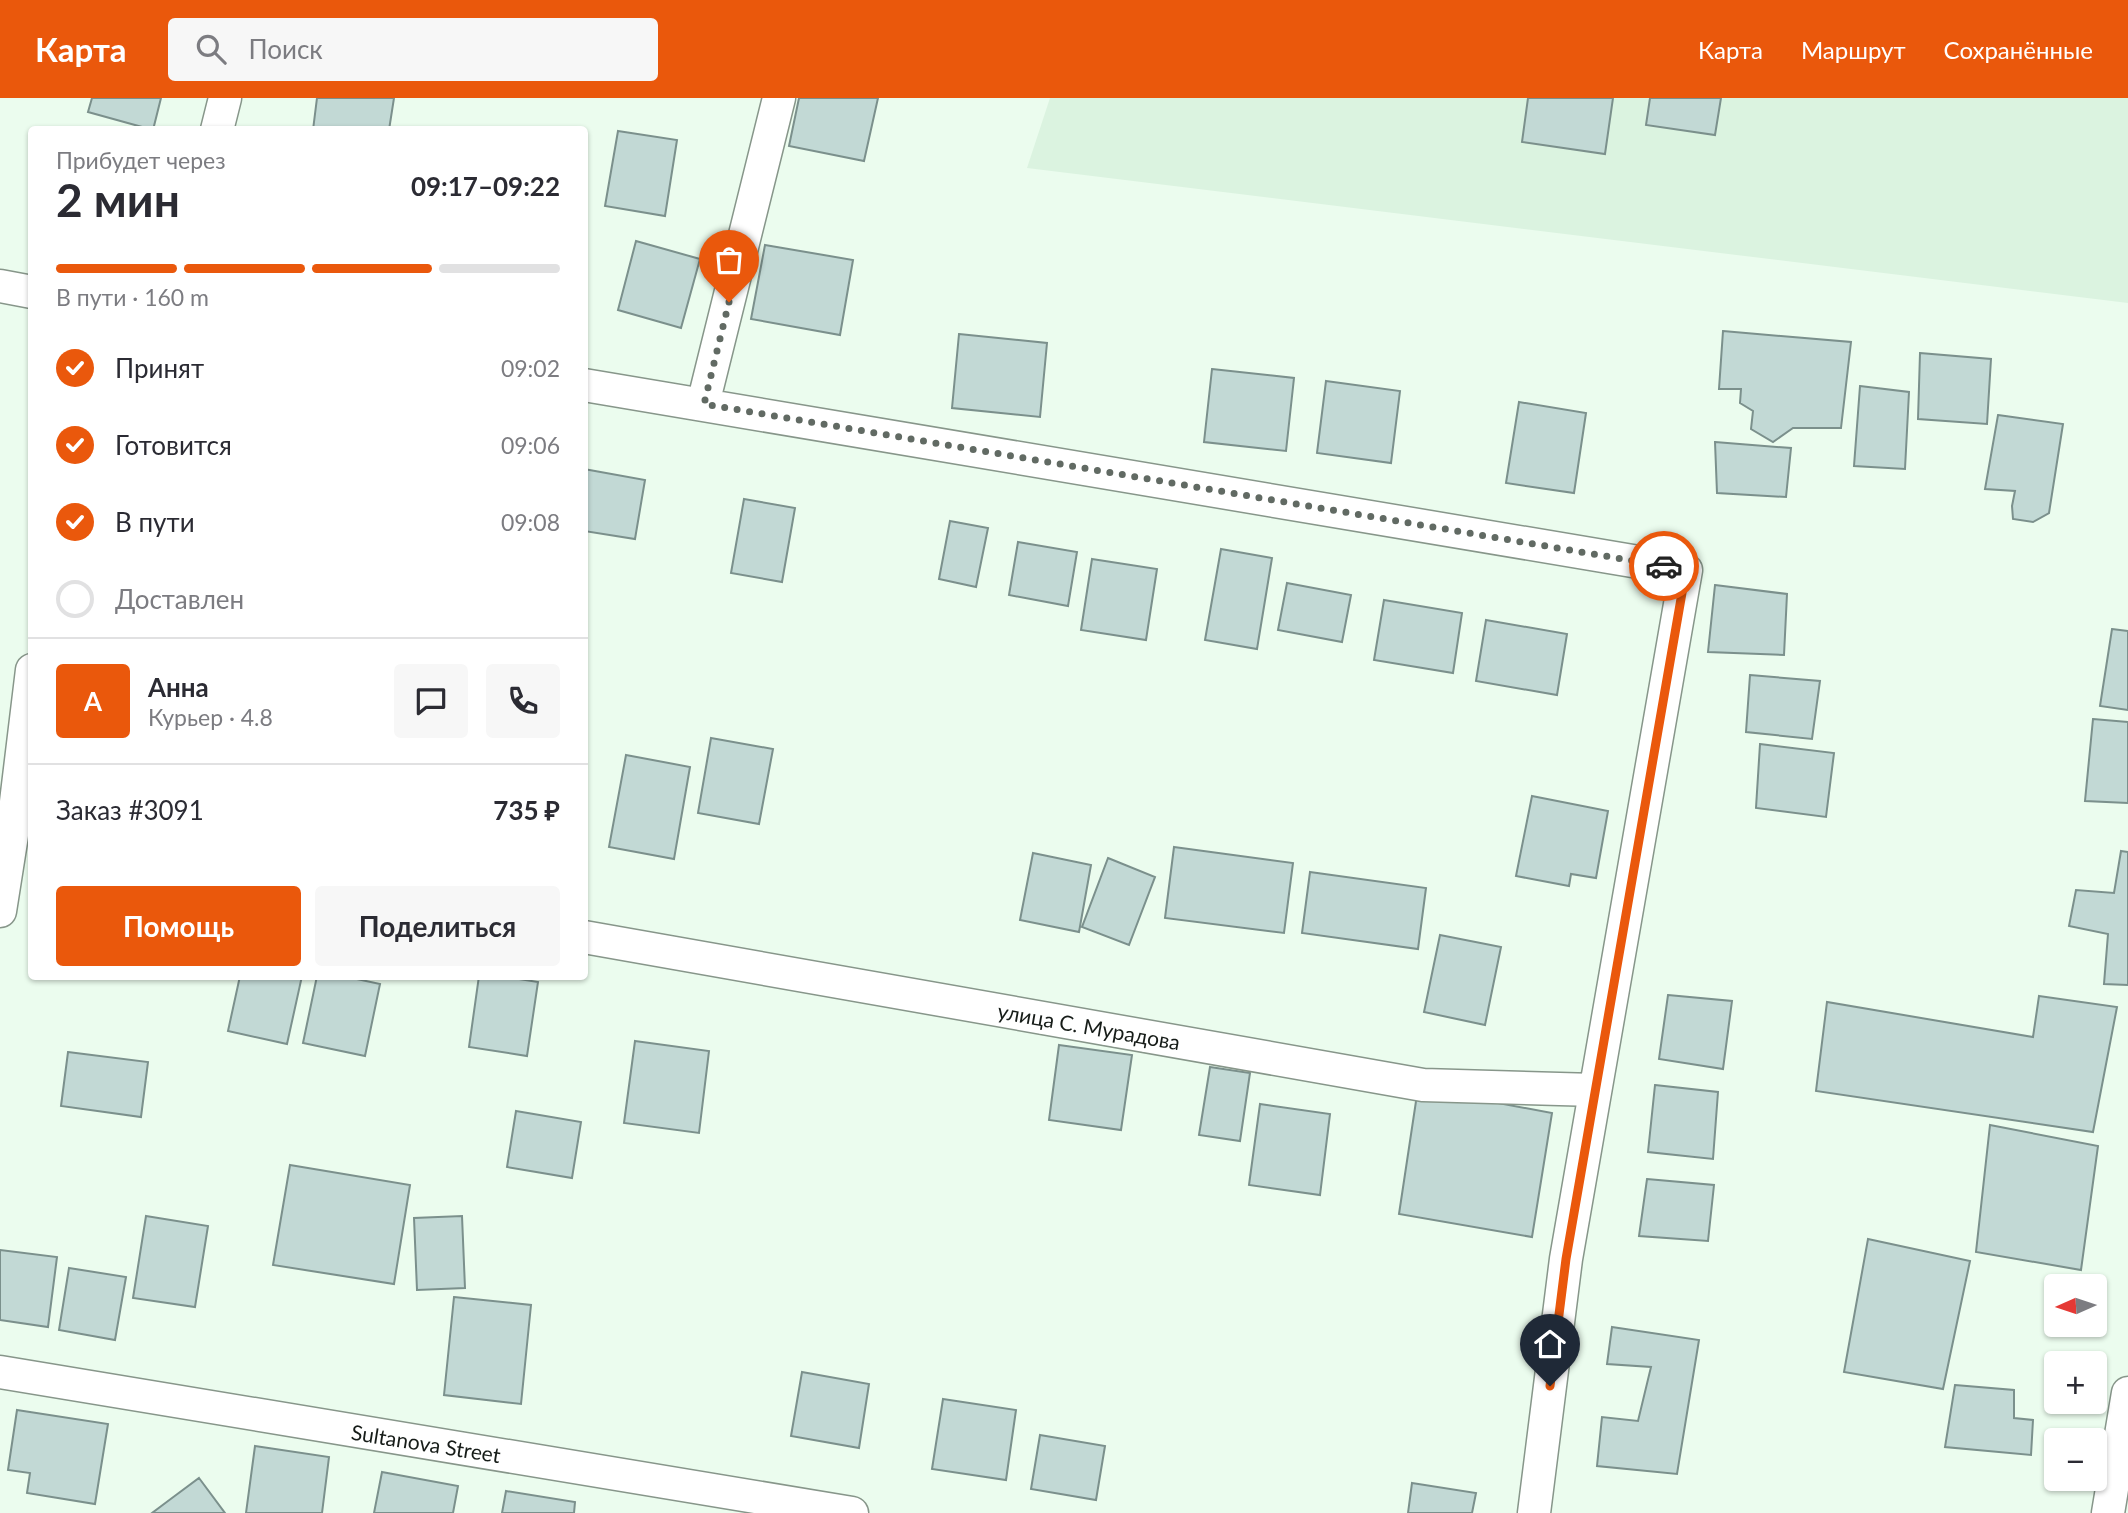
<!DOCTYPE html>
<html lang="ru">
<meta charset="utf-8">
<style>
:root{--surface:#fff;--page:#f7f7f7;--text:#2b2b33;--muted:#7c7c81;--line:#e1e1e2;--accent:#ea580c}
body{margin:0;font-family:Lato,sans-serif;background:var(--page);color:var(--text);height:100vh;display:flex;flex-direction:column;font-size:26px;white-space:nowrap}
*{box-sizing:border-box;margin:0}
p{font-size:23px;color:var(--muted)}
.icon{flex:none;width:38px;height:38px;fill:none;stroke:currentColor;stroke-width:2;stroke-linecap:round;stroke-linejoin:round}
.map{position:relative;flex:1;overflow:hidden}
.panel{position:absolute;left:28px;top:28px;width:560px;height:854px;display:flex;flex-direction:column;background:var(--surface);border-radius:7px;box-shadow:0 2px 5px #0004}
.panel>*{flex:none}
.needle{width:46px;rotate:267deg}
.buttons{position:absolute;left:2044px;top:1176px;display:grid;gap:14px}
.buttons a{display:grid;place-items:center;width:63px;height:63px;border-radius:7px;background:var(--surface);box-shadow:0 2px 5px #0004;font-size:35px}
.pin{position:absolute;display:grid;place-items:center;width:60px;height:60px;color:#fff;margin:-72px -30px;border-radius:50% 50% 50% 0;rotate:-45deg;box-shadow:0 0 7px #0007}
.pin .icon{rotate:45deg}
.courier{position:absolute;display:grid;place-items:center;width:70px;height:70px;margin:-35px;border:5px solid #ea580c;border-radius:50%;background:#fff;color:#222;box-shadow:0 2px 9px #0007}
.overview em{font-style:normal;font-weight:700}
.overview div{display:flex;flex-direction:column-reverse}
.overview{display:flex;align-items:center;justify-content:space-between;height:119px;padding:0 28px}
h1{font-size:46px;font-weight:700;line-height:52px}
.bar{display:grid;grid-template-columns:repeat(4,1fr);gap:10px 7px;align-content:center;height:84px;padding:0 28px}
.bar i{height:9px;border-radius:5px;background:var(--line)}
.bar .current{background:var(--accent)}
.bar p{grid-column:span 4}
.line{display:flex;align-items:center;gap:18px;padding:0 28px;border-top:2px solid var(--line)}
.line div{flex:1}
.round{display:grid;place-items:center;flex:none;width:74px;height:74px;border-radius:7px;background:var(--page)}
ol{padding:0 28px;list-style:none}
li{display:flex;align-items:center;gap:21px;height:77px}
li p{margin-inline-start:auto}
li .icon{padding:7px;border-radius:50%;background:var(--accent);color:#fff;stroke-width:4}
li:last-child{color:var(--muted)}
li i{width:38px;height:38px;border:4px solid var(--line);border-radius:50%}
.primary-button{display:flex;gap:14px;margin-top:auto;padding:14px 28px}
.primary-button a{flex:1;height:80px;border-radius:7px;background:var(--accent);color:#fff;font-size:28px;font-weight:700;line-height:80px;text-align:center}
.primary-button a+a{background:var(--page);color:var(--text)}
header{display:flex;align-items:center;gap:42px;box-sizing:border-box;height:98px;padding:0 35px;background:var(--accent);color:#fff}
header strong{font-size:33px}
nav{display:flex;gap:38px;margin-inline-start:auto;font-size:24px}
.search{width:490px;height:63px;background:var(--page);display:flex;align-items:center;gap:18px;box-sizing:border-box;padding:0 24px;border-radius:7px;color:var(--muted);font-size:26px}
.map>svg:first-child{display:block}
.built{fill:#dbf3e0}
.building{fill:#c2d9d5;stroke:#7b908c;stroke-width:2}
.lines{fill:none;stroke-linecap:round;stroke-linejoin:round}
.street-casing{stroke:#87968a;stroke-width:35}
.street{stroke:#fff;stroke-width:32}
.done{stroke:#616a63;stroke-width:7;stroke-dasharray:0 12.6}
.route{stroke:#ea580c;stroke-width:9}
.labels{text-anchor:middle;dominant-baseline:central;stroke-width:7;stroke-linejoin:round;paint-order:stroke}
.street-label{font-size:21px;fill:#161c18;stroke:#fff}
</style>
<header>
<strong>Карта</strong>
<div class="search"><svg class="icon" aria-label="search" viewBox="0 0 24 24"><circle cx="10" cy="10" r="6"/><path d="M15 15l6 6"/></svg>Поиск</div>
<nav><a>Карта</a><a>Маршрут</a><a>Сохранённые</a></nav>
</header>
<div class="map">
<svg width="2128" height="1415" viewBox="0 0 2128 1415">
<rect width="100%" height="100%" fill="#ebfcee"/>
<path class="built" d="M 1050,0 L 2128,0 L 2128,205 L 1027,70 Z"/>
<path class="building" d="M 92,0 L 161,0 L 153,32 L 88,14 Z
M 317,0 L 394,0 L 389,32 L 313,32 Z
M 799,0 L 878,0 L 864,63 L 789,48 Z
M 1528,0 L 1613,0 L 1605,56 L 1522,44 Z
M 1650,0 L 1721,0 L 1715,37 L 1646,27 Z
M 618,33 L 677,42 L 665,118 L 605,108 Z
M 636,143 L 700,161 L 681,230 L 618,212 Z
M 765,147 L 853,162 L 840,237 L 751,221 Z
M 1723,233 L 1851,244 L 1841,330 L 1793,330 L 1773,344 L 1751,331 L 1753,313 L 1740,305 L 1741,291 L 1719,291 Z
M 959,236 L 1047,245 L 1040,319 L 952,310 Z
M 1920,255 L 1991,261 L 1987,326 L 1918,321 Z
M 1212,271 L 1294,280 L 1286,353 L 1204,344 Z
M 1326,283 L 1400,293 L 1391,365 L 1317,355 Z
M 1860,288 L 1909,294 L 1905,371 L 1854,368 Z
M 1519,304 L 1586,315 L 1574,395 L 1506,385 Z
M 1998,317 L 2063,326 L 2049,415 L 2033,424 L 2013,421 L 2012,408 L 2015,393 L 1985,391 Z
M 1715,344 L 1791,350 L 1786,399 L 1717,395 Z
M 584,371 L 645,382 L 635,441 L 584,433 Z
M 744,401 L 795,410 L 782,484 L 731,475 Z
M 950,423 L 988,430 L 976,489 L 939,481 Z
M 1018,444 L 1077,454 L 1068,508 L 1009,497 Z
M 1221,451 L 1272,460 L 1257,551 L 1205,542 Z
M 1092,461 L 1157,471 L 1146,542 L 1081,532 Z
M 1287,485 L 1351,497 L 1342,544 L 1278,532 Z
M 1715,487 L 1787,496 L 1784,557 L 1708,554 Z
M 1384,502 L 1462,515 L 1453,575 L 1374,562 Z
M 1486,522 L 1567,536 L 1557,597 L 1476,583 Z
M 2112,531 L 2128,533 L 2128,612 L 2100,608 Z
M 1750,577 L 1820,583 L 1812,641 L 1746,634 Z
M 2093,621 L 2128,624 L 2128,705 L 2085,703 Z
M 711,640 L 773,651 L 759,726 L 698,715 Z
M 1760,646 L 1834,655 L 1826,719 L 1756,710 Z
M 626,657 L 690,669 L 674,761 L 609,749 Z
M 1532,698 L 1608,713 L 1596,780 L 1571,776 L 1569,788 L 1516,778 Z
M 1174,749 L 1293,765 L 1284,835 L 1165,820 Z
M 2121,753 L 2128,754 L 2128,887 L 2104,886 L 2108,836 L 2069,828 L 2076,792 L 2114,795 Z
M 1033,755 L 1091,767 L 1079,834 L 1020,822 Z
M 1108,760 L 1155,779 L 1129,847 L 1082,829 Z
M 1310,774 L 1426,790 L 1418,851 L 1302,835 Z
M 1440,837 L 1501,849 L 1485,927 L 1424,914 Z
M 240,878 L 302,878 L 287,946 L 228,933 Z
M 317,878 L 343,878 L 380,886 L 365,958 L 303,945 Z
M 479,878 L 501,878 L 538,884 L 527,958 L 469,949 Z
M 1668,897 L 1732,903 L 1723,971 L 1659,961 Z
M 2039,898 L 2117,909 L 2093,1034 L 1816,993 L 1827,904 L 2033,939 Z
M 635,943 L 709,953 L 699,1035 L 624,1025 Z
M 1059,947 L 1132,957 L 1121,1032 L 1049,1022 Z
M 68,954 L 148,964 L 141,1019 L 61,1008 Z
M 1210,969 L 1250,975 L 1240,1043 L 1199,1037 Z
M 1655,987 L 1718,994 L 1713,1061 L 1648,1054 Z
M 1418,990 L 1552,1015 L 1532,1139 L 1399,1116 Z
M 1260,1006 L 1330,1016 L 1320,1097 L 1249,1087 Z
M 516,1013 L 581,1024 L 572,1080 L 507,1069 Z
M 1990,1027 L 2098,1048 L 2081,1172 L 1976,1154 Z
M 290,1067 L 410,1087 L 394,1186 L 273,1167 Z
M 1647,1081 L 1714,1087 L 1708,1143 L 1639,1138 Z
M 146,1118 L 208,1128 L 195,1209 L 133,1200 Z
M 462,1118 L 465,1190 L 417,1192 L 414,1120 Z
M 1868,1141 L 1970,1163 L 1943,1291 L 1844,1274 Z
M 0,1152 L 57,1159 L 48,1229 L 0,1222 Z
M 69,1170 L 126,1179 L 115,1242 L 59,1232 Z
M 454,1199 L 531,1207 L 521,1306 L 444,1297 Z
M 1612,1229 L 1699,1242 L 1677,1376 L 1597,1368 L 1602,1319 L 1638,1323 L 1651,1269 L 1607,1266 Z
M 802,1274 L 869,1286 L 859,1350 L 791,1338 Z
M 1955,1287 L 2014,1292 L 2014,1320 L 2033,1322 L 2031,1357 L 1945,1349 Z
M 943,1301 L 1016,1312 L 1006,1382 L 932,1371 Z
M 17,1312 L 108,1326 L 95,1406 L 27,1395 L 30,1375 L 8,1372 Z
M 1040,1337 L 1105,1348 L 1096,1402 L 1031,1391 Z
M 255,1348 L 329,1359 L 322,1415 L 246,1415 Z
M 382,1374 L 458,1388 L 453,1415 L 374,1415 Z
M 199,1380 L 225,1415 L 152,1415 L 172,1400 Z
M 1412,1385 L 1476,1395 L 1472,1415 L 1408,1415 Z
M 506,1393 L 575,1404 L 574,1415 L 502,1415 Z"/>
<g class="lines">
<defs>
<path id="street" d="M 217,32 L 225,0
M 0,188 L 32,194
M 584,287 L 1686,472 L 1566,1161 L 1534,1415
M 703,306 L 779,0
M 0,813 L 12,737 L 32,572
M 584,839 L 1423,987 L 1595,992
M 0,1274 L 852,1415
M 2108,1415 L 2128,1295"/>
</defs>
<use href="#street" class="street-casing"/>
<use href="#street" class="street"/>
</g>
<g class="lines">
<path class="done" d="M 729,204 L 704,306 L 1664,468"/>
<path class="route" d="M 1550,1288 L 1566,1161 L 1686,472 L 1664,468"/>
</g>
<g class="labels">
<g class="street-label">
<text transform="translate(1089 928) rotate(10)">улица С. Мурадова</text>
<text transform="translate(426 1345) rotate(9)">Sultanova Street</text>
</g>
</g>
</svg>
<div class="buttons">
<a><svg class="needle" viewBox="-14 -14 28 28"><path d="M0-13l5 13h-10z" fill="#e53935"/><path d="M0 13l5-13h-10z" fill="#7c7c81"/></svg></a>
<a>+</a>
<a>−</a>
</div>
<div class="pin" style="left:729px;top:204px;background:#ea580c"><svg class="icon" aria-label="bag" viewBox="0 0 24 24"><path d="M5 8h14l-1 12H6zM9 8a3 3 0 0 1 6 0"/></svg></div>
<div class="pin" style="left:1550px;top:1288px;background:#1f2937"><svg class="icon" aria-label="home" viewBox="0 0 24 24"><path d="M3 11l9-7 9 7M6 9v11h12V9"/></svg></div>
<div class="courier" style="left:1664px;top:468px"><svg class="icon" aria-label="car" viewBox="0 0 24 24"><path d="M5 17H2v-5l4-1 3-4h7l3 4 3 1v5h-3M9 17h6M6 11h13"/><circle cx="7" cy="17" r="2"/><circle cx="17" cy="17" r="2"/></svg></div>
<section class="panel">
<div class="overview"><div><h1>2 мин</h1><p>Прибудет через</p></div><em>09:17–09:22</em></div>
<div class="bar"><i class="current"></i><i class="current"></i><i class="current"></i><i></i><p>В пути · 160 m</p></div>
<ol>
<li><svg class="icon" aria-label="check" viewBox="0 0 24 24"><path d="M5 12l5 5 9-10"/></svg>Принят<p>09:02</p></li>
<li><svg class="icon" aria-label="check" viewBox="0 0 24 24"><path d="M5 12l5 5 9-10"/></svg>Готовится<p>09:06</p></li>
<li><svg class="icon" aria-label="check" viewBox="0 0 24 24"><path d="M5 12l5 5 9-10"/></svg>В пути<p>09:08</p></li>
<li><i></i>Доставлен</li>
</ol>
<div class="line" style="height:126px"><b class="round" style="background:var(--accent);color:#fff">А</b><div><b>Анна</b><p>Курьер · 4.8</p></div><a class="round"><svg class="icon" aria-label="chat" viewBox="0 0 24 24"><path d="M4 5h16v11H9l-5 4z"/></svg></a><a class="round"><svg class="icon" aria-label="phone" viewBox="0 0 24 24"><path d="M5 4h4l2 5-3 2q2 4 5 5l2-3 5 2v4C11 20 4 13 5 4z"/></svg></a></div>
<div class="line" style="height:91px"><div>Заказ #3091</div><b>735 ₽</b></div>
<div class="primary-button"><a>Помощь</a><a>Поделиться</a></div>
</section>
</div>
